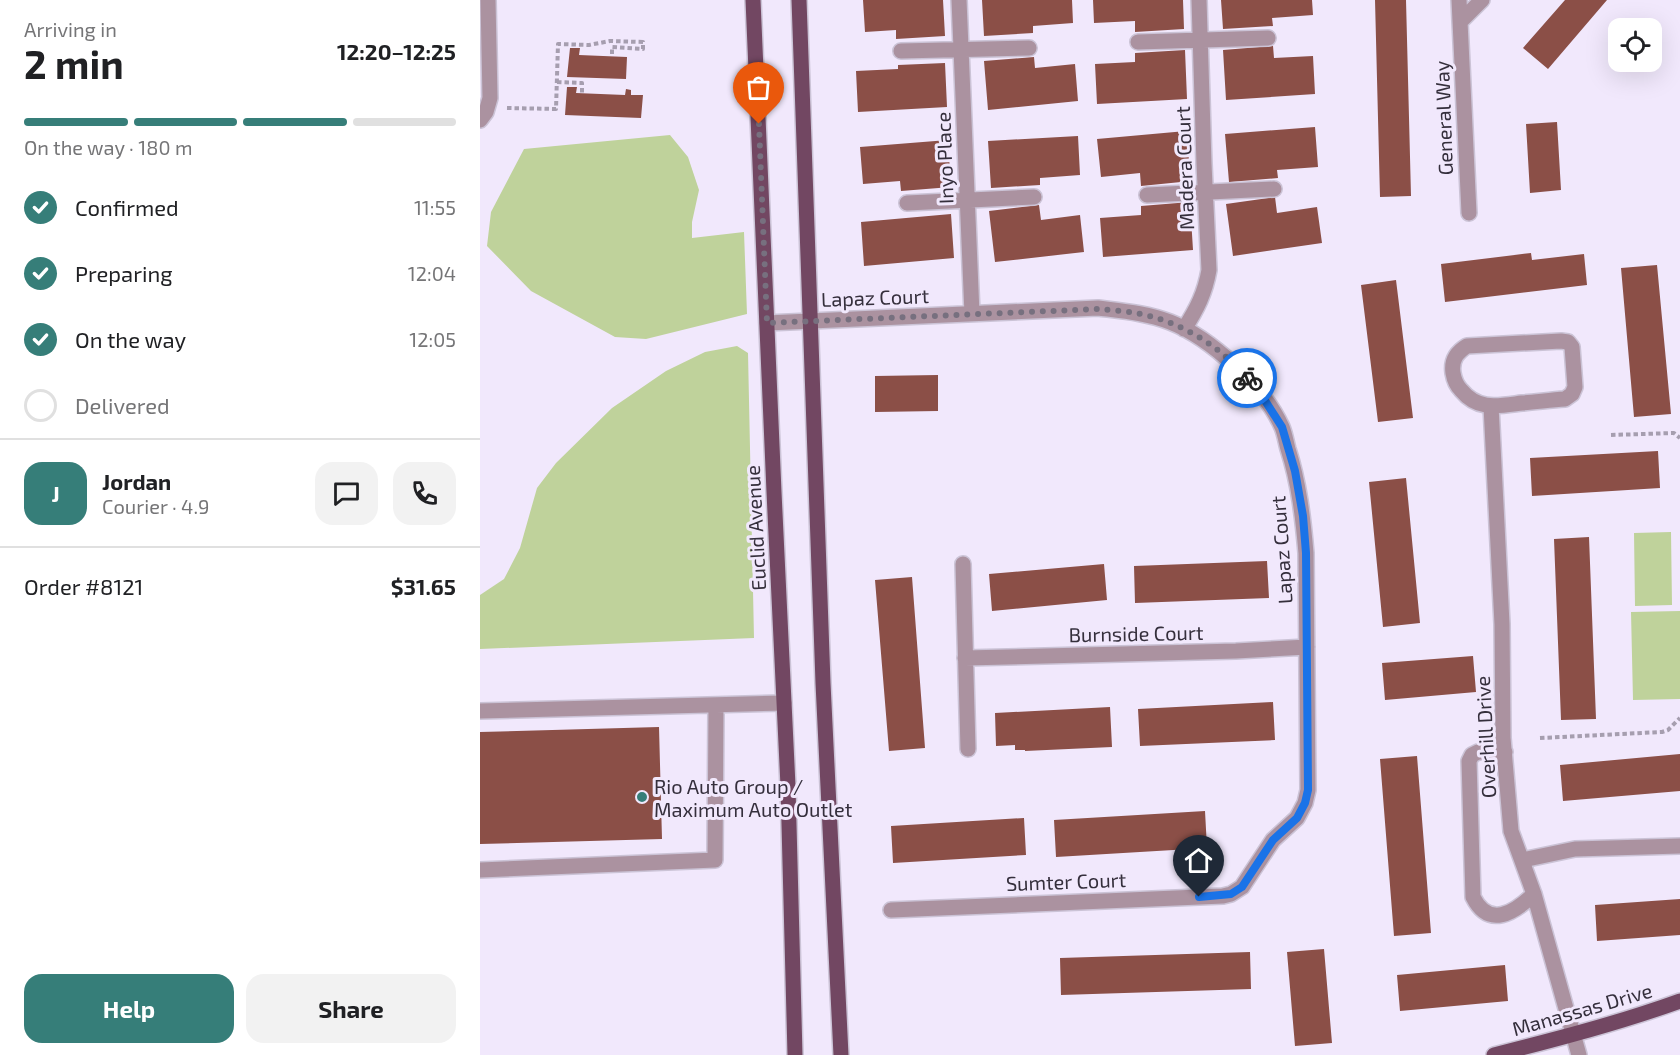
<!DOCTYPE html>
<meta charset="utf-8">
<style>
:root{--surface:#fff;--page:#f2f2f2;--text:#202124;--muted:#757577;--line:#e0e0e0;--accent:#367e79}
body{margin:0;font-family:"Exo 2",sans-serif;background:var(--page);color:var(--text);height:100vh;display:flex;flex-direction:column;font-size:22px;white-space:nowrap}
*{box-sizing:border-box;margin:0}
p{font-size:20px;color:var(--muted)}
.icon{flex:none;width:33px;height:33px;fill:none;stroke:currentColor;stroke-width:2;stroke-linecap:round;stroke-linejoin:round}
.map{position:relative;flex:1;overflow:hidden}
.sheet{display:flex;flex-direction:column;background:var(--surface);width:480px}
.sheet>*{flex:none}
.tools{position:absolute;left:1128px;top:18px;display:grid;gap:12px}
.tools a{display:grid;place-items:center;width:54px;height:54px;border-radius:12px;background:var(--surface);box-shadow:0 6px 24px #0002;font-size:30px}
.pin{position:absolute;display:grid;place-items:center;width:51px;height:51px;color:#fff;margin:-62px -26px;border-radius:50% 50% 50% 0;rotate:-45deg;box-shadow:0 0 6px #0007}
.pin .icon{rotate:45deg}
.courier{position:absolute;display:grid;place-items:center;width:60px;height:60px;margin:-30px;border:4px solid #1a73e8;border-radius:50%;background:#fff;color:#222;box-shadow:0 2px 8px #0007}
.head em{font-style:normal;font-weight:700}
.head div{display:flex;flex-direction:column-reverse}
.head{display:flex;align-items:center;justify-content:space-between;height:102px;padding:0 24px}
h1{font-size:39px;font-weight:700;line-height:45px}
.bar{display:grid;grid-template-columns:repeat(4,1fr);gap:9px 6px;align-content:center;height:72px;padding:0 24px}
.bar i{height:8px;border-radius:4px;background:var(--line)}
.bar .active{background:var(--accent)}
.bar p{grid-column:span 4}
.line{display:flex;align-items:center;gap:15px;padding:0 24px;border-top:2px solid var(--line)}
.line div{flex:1}
.round{display:grid;place-items:center;flex:none;width:63px;height:63px;border-radius:18px;background:var(--page)}
ol{padding:0 24px;list-style:none}
li{display:flex;align-items:center;gap:18px;height:66px}
li p{margin-inline-start:auto}
li .icon{padding:6px;border-radius:50%;background:var(--accent);color:#fff;stroke-width:4}
li:last-child{color:var(--muted)}
li i{width:33px;height:33px;border:3px solid var(--line);border-radius:50%}
.primary-button{display:flex;gap:12px;margin-top:auto;padding:12px 24px}
.primary-button a{flex:1;height:69px;border-radius:18px;background:var(--accent);color:#fff;font-size:24px;font-weight:700;line-height:69px;text-align:center}
.primary-button a+a{background:var(--page);color:var(--text)}
main{display:flex;flex:1;min-height:0}
.map>svg:first-child{display:block}
.green{fill:#bfd29b}
.building{fill:#8b4f47}
.lines{fill:none;stroke-linecap:round;stroke-linejoin:round}
.minor-casing{stroke:#cbc3d6;stroke-width:18}
.major-casing{stroke:#cbc3d6;stroke-width:18}
.path{stroke:#a69eaf;stroke-width:4;stroke-dasharray:4.5 3;stroke-linecap:butt}
.minor{stroke:#ab92a0;stroke-width:15}
.major{stroke:#724762;stroke-width:15}
.done{stroke:#77707f;stroke-width:6;stroke-dasharray:0 10.8}
.route{stroke:#1a73e8;stroke-width:8}
.poi-dot{fill:#367e79;stroke:#f1e8fc;stroke-width:2}
.labels{text-anchor:middle;dominant-baseline:central;stroke-width:6;stroke-linejoin:round;paint-order:stroke}
.street-label{font-size:20px;fill:#352f3c;stroke:#f1e8fc}
.poi-label{font-size:20px;fill:#352f3c;stroke:#f1e8fc;text-anchor:start}
</style>
<main>
<section class="sheet">
<div class="head"><div><h1>2 min</h1><p>Arriving in</p></div><em>12:20–12:25</em></div>
<div class="bar"><i class="active"></i><i class="active"></i><i class="active"></i><i></i><p>On the way · 180 m</p></div>
<ol>
<li><svg class="icon" aria-label="check" viewBox="0 0 24 24"><path d="M5 12l5 5 9-10"/></svg>Confirmed<p>11:55</p></li>
<li><svg class="icon" aria-label="check" viewBox="0 0 24 24"><path d="M5 12l5 5 9-10"/></svg>Preparing<p>12:04</p></li>
<li><svg class="icon" aria-label="check" viewBox="0 0 24 24"><path d="M5 12l5 5 9-10"/></svg>On the way<p>12:05</p></li>
<li><i></i>Delivered</li>
</ol>
<div class="line" style="height:108px"><b class="round" style="background:var(--accent);color:#fff">J</b><div><b>Jordan</b><p>Courier · 4.9</p></div><a class="round"><svg class="icon" aria-label="chat" viewBox="0 0 24 24"><path d="M4 5h16v11H9l-5 4z"/></svg></a><a class="round"><svg class="icon" aria-label="phone" viewBox="0 0 24 24"><path d="M5 4h4l2 5-3 2q2 4 5 5l2-3 5 2v4C11 20 4 13 5 4z"/></svg></a></div>
<div class="line" style="height:78px"><div>Order #8121</div><b>$31.65</b></div>
<div class="primary-button"><a>Help</a><a>Share</a></div>
</section>
<div class="map">
<svg width="1200" height="1055" viewBox="0 0 1200 1055">
<rect width="100%" height="100%" fill="#f1e8fc"/>
<path class="green" d="M 190,135 L 208,157 L 219,190 L 212,222 L 212,238 L 264,232 L 267,314 L 166,339 L 135,337 L 51,291 L 7,246 L 11,212 L 44,149 Z
M 257,346 L 268,353 L 274,638 L 0,649 L 0,595 L 24,579 L 40,548 L 57,488 L 76,463 L 132,408 L 186,371 L 225,352 Z
M 1191,532 L 1192,605 L 1155,606 L 1154,533 Z
M 1200,611 L 1200,699 L 1153,700 L 1151,612 Z"/>
<path class="building" d="M 383,0 L 463,0 L 465,36 L 416,39 L 416,30 L 385,32 Z
M 502,0 L 592,0 L 593,23 L 553,26 L 553,33 L 504,36 Z
M 613,0 L 703,0 L 704,29 L 655,32 L 655,21 L 614,23 Z
M 741,0 L 832,0 L 833,15 L 792,18 L 793,26 L 743,29 Z
M 895,0 L 926,0 L 931,196 L 900,197 Z
M 1085,0 L 1127,0 L 1068,69 L 1043,48 Z
M 793,46 L 794,58 L 833,56 L 835,94 L 746,100 L 743,50 Z
M 90,48 L 100,48 L 99,55 L 147,57 L 146,79 L 87,77 Z
M 705,50 L 707,99 L 617,104 L 615,64 L 655,62 L 655,53 Z
M 554,57 L 555,68 L 595,64 L 598,101 L 508,110 L 504,61 Z
M 465,63 L 467,107 L 378,112 L 376,71 L 418,69 L 418,65 Z
M 87,87 L 97,87 L 96,93 L 145,95 L 146,89 L 151,90 L 151,95 L 163,95 L 161,118 L 85,115 Z
M 1077,122 L 1081,190 L 1050,193 L 1046,124 Z
M 835,127 L 838,167 L 797,170 L 798,178 L 749,182 L 745,134 Z
M 706,131 L 711,181 L 661,186 L 660,173 L 621,177 L 617,139 Z
M 598,136 L 600,175 L 560,178 L 560,185 L 511,188 L 508,141 Z
M 468,140 L 471,187 L 421,191 L 420,181 L 383,184 L 380,147 Z
M 795,197 L 797,213 L 837,207 L 842,243 L 753,256 L 746,204 Z
M 710,202 L 713,250 L 623,257 L 620,218 L 661,215 L 661,206 Z
M 559,205 L 561,220 L 600,215 L 604,252 L 515,262 L 509,211 Z
M 471,214 L 474,258 L 384,266 L 381,222 Z
M 1051,253 L 1052,260 L 1104,254 L 1107,285 L 965,302 L 961,264 Z
M 1177,265 L 1191,414 L 1154,417 L 1141,268 Z
M 916,280 L 933,418 L 898,422 L 881,285 Z
M 458,375 L 458,411 L 395,412 L 395,376 Z
M 1178,451 L 1180,488 L 1052,496 L 1050,458 Z
M 926,478 L 940,623 L 903,627 L 889,482 Z
M 1109,537 L 1116,719 L 1081,720 L 1074,539 Z
M 787,561 L 789,598 L 655,603 L 654,566 Z
M 624,564 L 627,600 L 512,611 L 509,574 Z
M 432,577 L 445,748 L 409,751 L 395,580 Z
M 993,656 L 996,692 L 905,700 L 902,663 Z
M 793,702 L 795,740 L 660,746 L 658,709 Z
M 630,707 L 632,747 L 545,751 L 545,750 L 535,750 L 535,745 L 516,746 L 515,713 Z
M 179,727 L 182,839 L 0,844 L 0,732 Z
M 1200,754 L 1200,791 L 1083,801 L 1080,765 Z
M 937,756 L 951,933 L 914,936 L 900,759 Z
M 725,811 L 727,848 L 576,857 L 574,820 Z
M 544,818 L 546,855 L 413,863 L 411,826 Z
M 1200,899 L 1200,935 L 1117,941 L 1115,905 Z
M 844,949 L 852,1043 L 815,1046 L 807,952 Z
M 770,952 L 771,989 L 581,995 L 580,958 Z
M 1025,965 L 1028,1001 L 920,1011 L 917,975 Z"/>
<g class="lines">
<defs>
<path id="minor" d="M 479,0 L 492,314
M 979,0 L 989,213
M 980,22 L 1002,0
M 658,42 L 788,38
M 421,51 L 549,48
M 0,120 L 6,112 L 10,98 L 8,0
M 667,195 L 794,189
M 427,203 L 554,197
M 287,323 L 618,308 C 642,311 667,313 690,322 C 731,338 784,387 802,427 C 805,434 806,442 808,449 C 819,483 823,518 826,553 L 828,790 L 825,803 L 817,818 L 793,840 L 762,887 L 751,894 L 743,896 L 411,910
M 704,329 C 717,309 725,293 729,270 L 724,164 L 719,0
M 1081,341 L 1088,342 L 1092,347 L 1095,387 L 1092,394 L 1085,399 C 1070,400 1056,402 1042,403 C 1018,406 998,411 981,390 C 977,386 974,379 973,373 C 971,360 977,352 987,346 Z
M 1011,406 L 1022,624 L 1023,738 L 1031,831 L 1054,894 L 1099,1055
M 483,564 L 488,749
M 485,658 L 756,651 L 827,647
M 0,711 L 304,703
M 1025,752 L 998,752 L 992,755 L 989,761 L 993,897 C 1009,929 1034,913 1054,894
M 1043,860 L 1095,849 L 1200,846
M 0,870 L 235,860 L 236,705"/>
<path id="major" d="M 273,0 L 294,492 L 308,786 L 315,1055
M 319,0 L 343,683 L 361,1055
M 1014,1055 C 1077,1039 1139,1023 1200,1001"/>
</defs>
<use href="#minor" class="minor-casing"/>
<use href="#major" class="major-casing"/>
<path class="path" d="M 77,82 L 102,83 L 102,93
M 27,108 L 76,109 L 78,44 L 109,45 L 130,41 L 163,42 L 163,49 L 132,47 L 132,56
M 1131,435 L 1194,433 L 1200,438
M 1060,738 L 1182,732 L 1188,730 L 1200,718"/>
<use href="#minor" class="minor"/>
<use href="#major" class="major"/>
</g>
<g class="lines">
<path class="done" d="M 279,124 L 287,323 L 618,309 C 630,310 643,311 655,313 C 698,320 739,345 767,378"/>
<path class="route" d="M 719,897 L 751,894 L 762,887 L 793,840 L 817,818 L 825,803 L 828,790 L 826,553 L 823,516 L 815,471 L 802,427 L 782,396 L 767,378"/>
</g>
<circle class="poi-dot" cx="162" cy="797" r="6"/>
<g class="labels">
<g class="street-label">
<text transform="translate(963 118) rotate(-92)">General Way</text>
<text transform="translate(464 158) rotate(-92)">Inyo Place</text>
<text transform="translate(704 168) rotate(-92)">Madera Court</text>
<text transform="translate(395 297) rotate(-2)">Lapaz Court</text>
<text transform="translate(275 528) rotate(-93)">Euclid Avenue</text>
<text transform="translate(801 550) rotate(-94)">Lapaz Court</text>
<text transform="translate(656 633) rotate(-1)">Burnside Court</text>
<text transform="translate(1005 737) rotate(-93)">Overhill Drive</text>
<text transform="translate(586 881) rotate(-2)">Sumter Court</text>
<text transform="translate(1102 1009) rotate(-16)">Manassas Drive</text>
</g>
<g class="poi-label">
<text x="174" y="786">Rio Auto Group /<tspan x="174" dy="23">Maximum Auto Outlet</tspan></text>
</g>
</g>
</svg>
<div class="tools">
<a><svg class="icon" aria-label="locate" viewBox="0 0 24 24"><circle cx="12" cy="12" r="6"/><path d="M12 2v4M12 18v4M2 12h4M18 12h4"/></svg></a>
</div>
<div class="pin" style="left:279px;top:124px;background:#ea580c"><svg class="icon" aria-label="bag" viewBox="0 0 24 24"><path d="M5 8h14l-1 12H6zM9 8a3 3 0 0 1 6 0"/></svg></div>
<div class="pin" style="left:719px;top:897px;background:#1f2937"><svg class="icon" aria-label="home" viewBox="0 0 24 24"><path d="M3 11l9-7 9 7M6 9v11h12V9"/></svg></div>
<div class="courier" style="left:767px;top:378px"><svg class="icon" aria-label="bike" viewBox="0 0 24 24"><circle cx="6" cy="16" r="4"/><circle cx="18" cy="16" r="4"/><path d="M6 16l4-8h5l3 8M10 8l3 8H6M13 5h3"/></svg></div>
</div>
</main>
